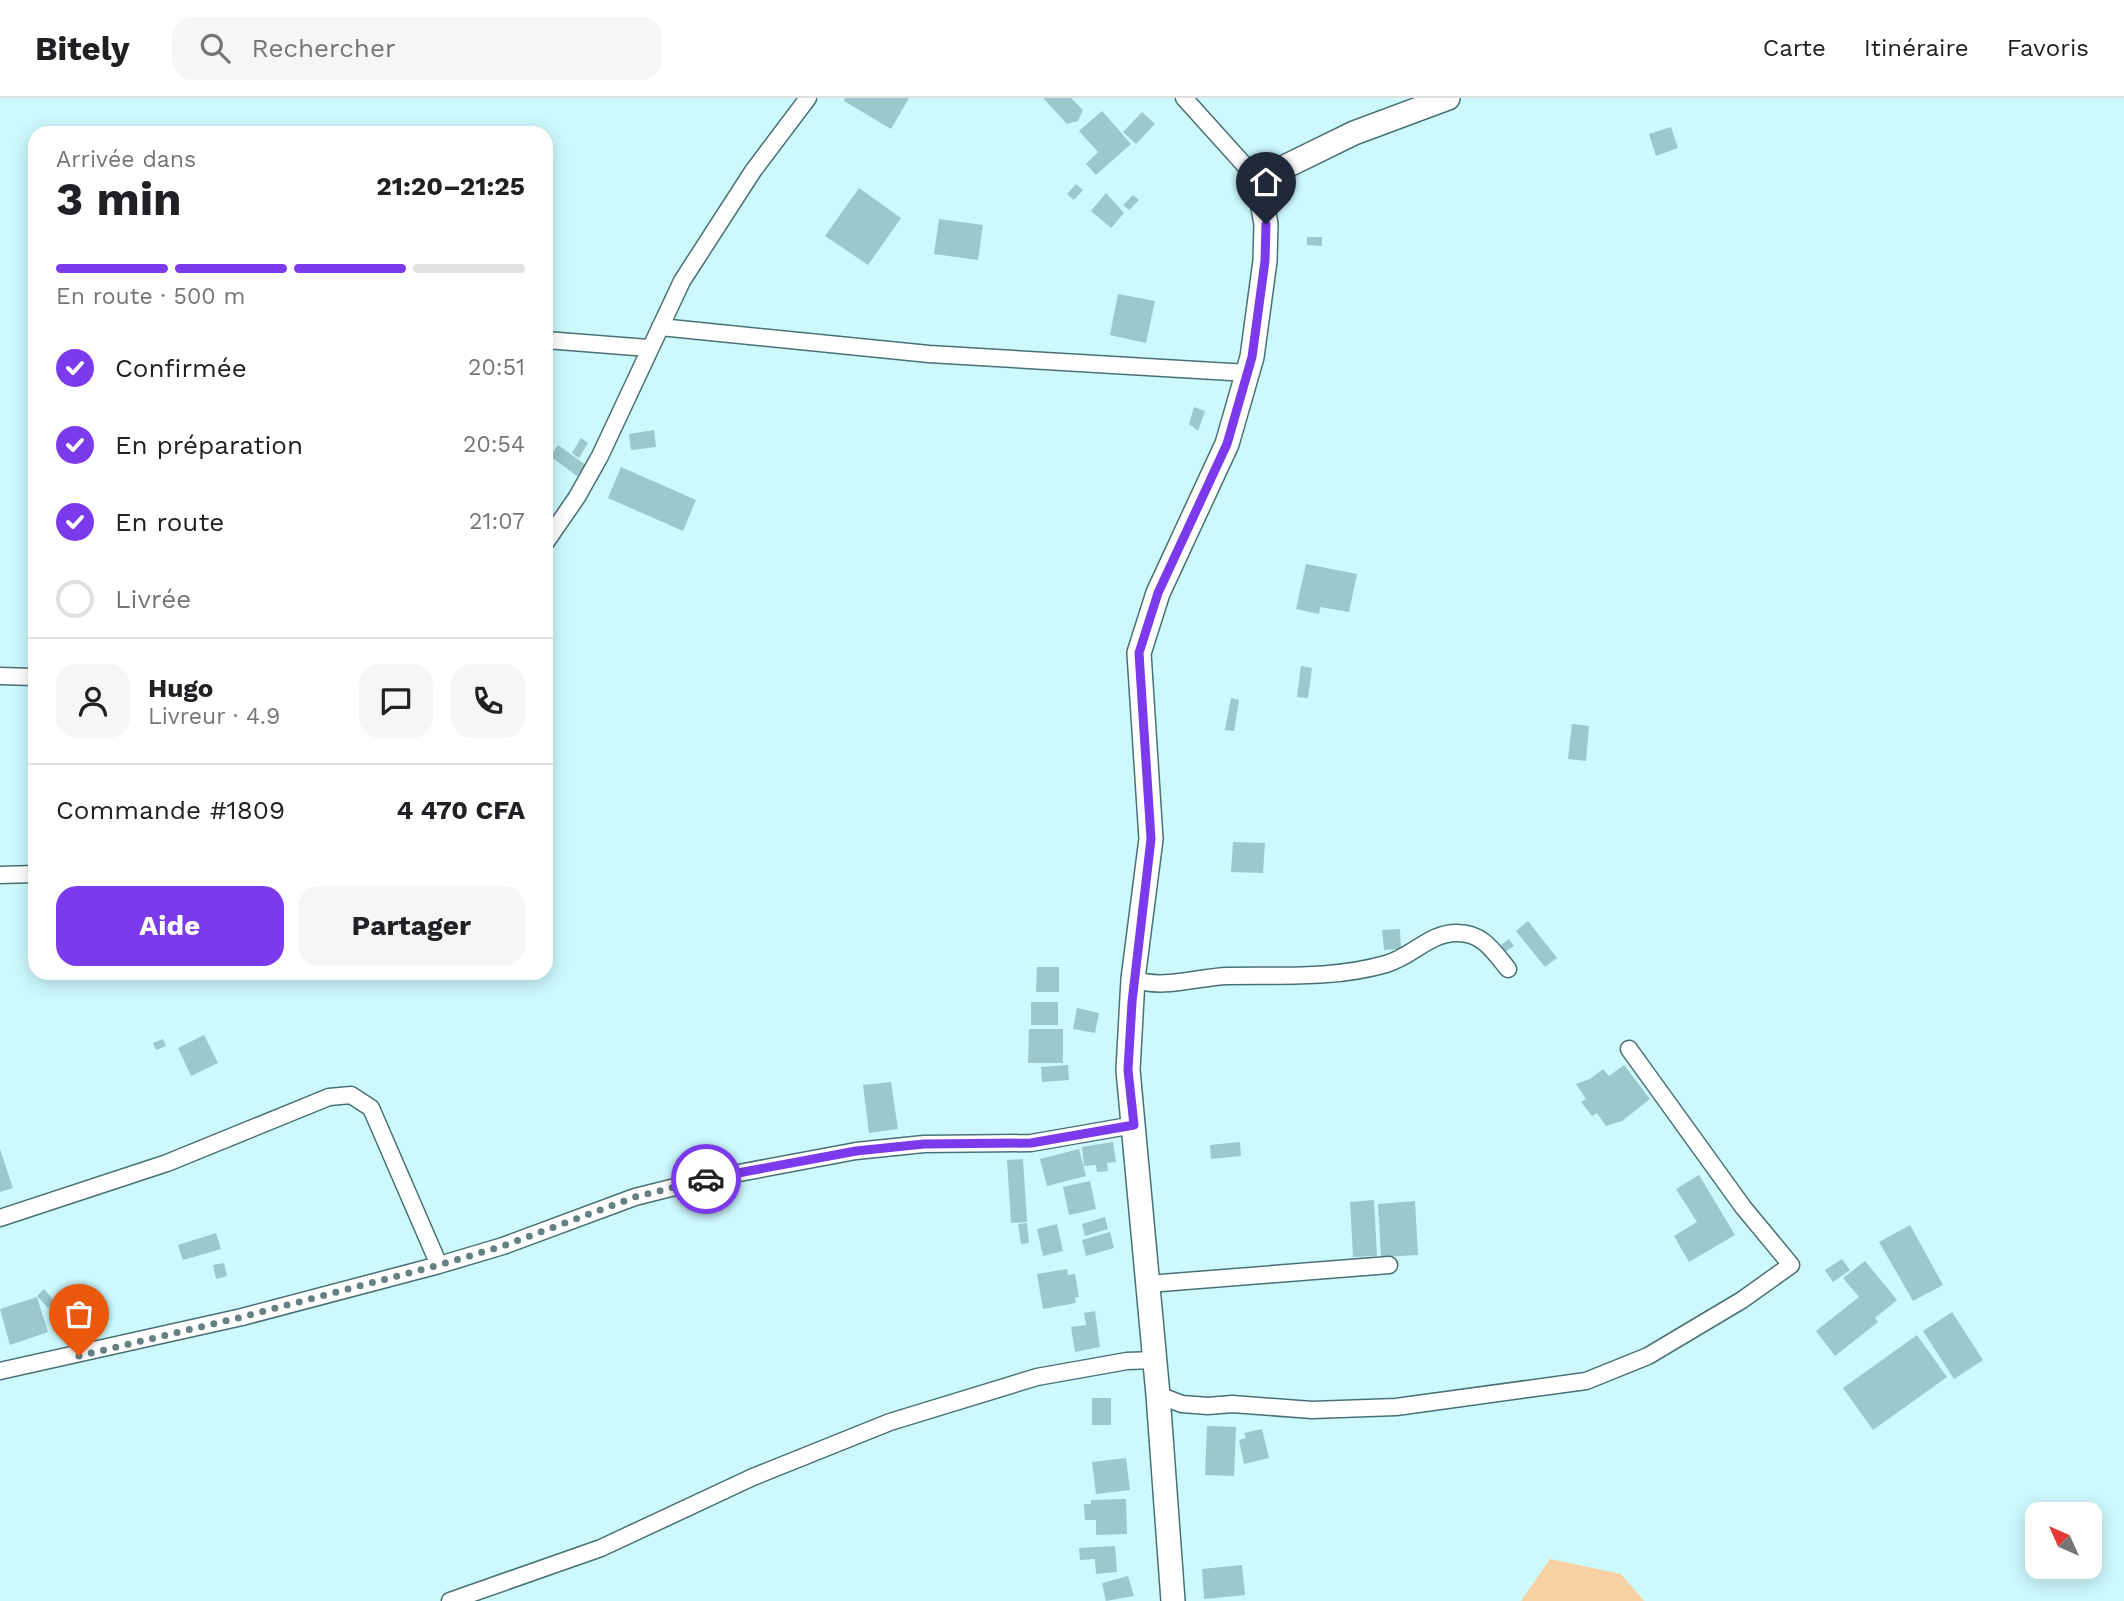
<!DOCTYPE html>
<html lang="fr">
<meta charset="utf-8">
<style>
:root{--surface:#fff;--page:#f6f6f6;--text:#202124;--muted:#757577;--line:#e0e0e0;--accent:#7c3aed}
body{margin:0;font-family:"Work Sans",sans-serif;background:var(--page);color:var(--text);height:100vh;display:flex;flex-direction:column;font-size:26px;white-space:nowrap}
*{box-sizing:border-box;margin:0}
p{font-size:23px;color:var(--muted)}
.icon{flex:none;width:38px;height:38px;fill:none;stroke:currentColor;stroke-width:2;stroke-linecap:round;stroke-linejoin:round}
.map{position:relative;flex:1;overflow:hidden}
.details{position:absolute;left:28px;top:28px;width:525px;height:854px;display:flex;flex-direction:column;background:var(--surface);border-radius:21px;box-shadow:0 4px 18px #0003}
.details>*{flex:none}
.needle{width:46px;rotate:315deg}
.controls{position:absolute;left:2025px;top:1404px;display:grid;gap:14px}
.controls a{display:grid;place-items:center;width:77px;height:77px;border-radius:14px;background:var(--surface);box-shadow:0 4px 18px #0003;font-size:35px}
.pin{position:absolute;display:grid;place-items:center;width:60px;height:60px;color:#fff;margin:-72px -30px;border-radius:50% 50% 50% 0;rotate:-45deg;box-shadow:0 0 7px #0007}
.pin .icon{rotate:45deg}
.courier{position:absolute;display:grid;place-items:center;width:70px;height:70px;margin:-35px;border:5px solid #7c3aed;border-radius:50%;background:#fff;color:#222;box-shadow:0 2px 9px #0007}
.headline em{font-style:normal;font-weight:700}
.headline div{display:flex;flex-direction:column-reverse}
.headline{display:flex;align-items:center;justify-content:space-between;height:119px;padding:0 28px}
h1{font-size:46px;font-weight:700;line-height:52px}
.bar{display:grid;grid-template-columns:repeat(4,1fr);gap:10px 7px;align-content:center;height:84px;padding:0 28px}
.bar i{height:9px;border-radius:5px;background:var(--line)}
.bar .active{background:var(--accent)}
.bar p{grid-column:span 4}
.line{display:flex;align-items:center;gap:18px;padding:0 28px;border-top:2px solid var(--line)}
.line div{flex:1}
.round{display:grid;place-items:center;flex:none;width:74px;height:74px;border-radius:21px;background:var(--page)}
ol{padding:0 28px;list-style:none}
li{display:flex;align-items:center;gap:21px;height:77px}
li p{margin-inline-start:auto}
li .icon{padding:7px;border-radius:50%;background:var(--accent);color:#fff;stroke-width:4}
li:last-child{color:var(--muted)}
li i{width:38px;height:38px;border:4px solid var(--line);border-radius:50%}
.button{display:flex;gap:14px;margin-top:auto;padding:14px 28px}
.button a{flex:1;height:80px;border-radius:21px;background:var(--accent);color:#fff;font-size:28px;font-weight:700;line-height:80px;text-align:center}
.button a+a{background:var(--page);color:var(--text)}
header{display:flex;align-items:center;gap:42px;box-sizing:border-box;height:98px;padding:0 35px;background:var(--surface);border-bottom:2px solid var(--line)}
header strong{font-size:33px}
nav{display:flex;gap:38px;margin-inline-start:auto;font-size:24px}
.search{width:490px;height:63px;background:var(--page);display:flex;align-items:center;gap:18px;box-sizing:border-box;padding:0 24px;border-radius:21px;color:var(--muted);font-size:26px}
.map>svg:first-child{display:block}
.green{fill:#f7d1a3}
.building{fill:#9cc7cb}
.lines{fill:none;stroke-linecap:round;stroke-linejoin:round}
.minor-casing{stroke:#487175;stroke-width:19}
.secondary-casing{stroke:#487175;stroke-width:26}
.minor{stroke:#fff;stroke-width:16}
.secondary{stroke:#fff;stroke-width:23}
.done{stroke:#668183;stroke-width:7;stroke-dasharray:0 12.6}
.route{stroke:#7c3aed;stroke-width:9}
</style>
<header>
<strong>Bitely</strong>
<div class="search"><svg class="icon" aria-label="search" viewBox="0 0 24 24"><circle cx="10" cy="10" r="6"/><path d="M15 15l6 6"/></svg>Rechercher</div>
<nav><a>Carte</a><a>Itinéraire</a><a>Favoris</a></nav>
</header>
<div class="map">
<svg width="2124" height="1503" viewBox="0 0 2124 1503">
<rect width="100%" height="100%" fill="#cdf9fd"/>
<path class="green" d="M 1550,1461 L 1621,1476 L 1644,1503 L 1521,1503 Z"/>
<path class="building" d="M 845,0 L 909,0 L 891,31 L 844,3 Z
M 1043,0 L 1071,0 L 1083,12 L 1078,23 L 1067,26 Z
M 1102,13 L 1131,46 L 1096,77 L 1086,66 L 1098,54 L 1079,33 Z
M 1142,14 L 1155,26 L 1136,46 L 1123,34 Z
M 1671,29 L 1678,50 L 1656,58 L 1649,36 Z
M 1076,86 L 1083,92 L 1074,102 L 1067,96 Z
M 859,90 L 901,120 L 868,167 L 825,138 Z
M 1106,95 L 1124,115 L 1111,130 L 1091,113 Z
M 1133,97 L 1139,102 L 1129,112 L 1123,107 Z
M 939,121 L 983,127 L 978,162 L 934,156 Z
M 1307,139 L 1322,139 L 1322,148 L 1307,147 Z
M 1118,196 L 1155,203 L 1146,245 L 1110,237 Z
M 1194,309 L 1205,313 L 1198,333 L 1189,326 Z
M 654,332 L 656,349 L 631,352 L 629,336 Z
M 581,340 L 588,345 L 579,360 L 572,355 Z
M 558,347 L 586,367 L 577,378 L 550,358 Z
M 621,369 L 696,402 L 683,433 L 608,400 Z
M 1306,466 L 1357,476 L 1349,514 L 1320,509 L 1319,516 L 1296,511 Z
M 1301,568 L 1312,570 L 1308,600 L 1297,599 Z
M 1231,600 L 1239,602 L 1234,633 L 1225,632 Z
M 1572,626 L 1589,628 L 1586,663 L 1568,661 Z
M 1233,744 L 1265,745 L 1263,775 L 1231,774 Z
M 1528,823 L 1557,860 L 1545,869 L 1516,833 Z
M 1400,831 L 1401,851 L 1384,852 L 1382,832 Z
M 1509,841 L 1514,848 L 1505,854 L 1501,847 Z
M 1037,869 L 1059,869 L 1059,894 L 1036,894 Z
M 1031,904 L 1058,904 L 1058,927 L 1031,927 Z
M 1077,910 L 1099,915 L 1095,935 L 1073,931 Z
M 1029,931 L 1063,931 L 1063,965 L 1028,965 Z
M 204,937 L 218,965 L 191,978 L 178,950 Z
M 163,941 L 166,948 L 156,952 L 153,945 Z
M 1068,967 L 1069,982 L 1042,984 L 1041,969 Z
M 1624,967 L 1650,1001 L 1622,1023 L 1606,1028 L 1597,1015 L 1592,1018 L 1581,1004 L 1586,1001 L 1576,986 L 1590,981 L 1603,971 L 1609,978 Z
M 891,984 L 898,1031 L 869,1035 L 863,987 Z
M 1113,1044 L 1116,1064 L 1107,1065 L 1108,1073 L 1097,1074 L 1096,1067 L 1084,1068 L 1082,1049 Z
M 1240,1044 L 1241,1058 L 1211,1061 L 1210,1047 Z
M 0,1051 L 13,1090 L 0,1094 Z
M 1079,1051 L 1086,1078 L 1047,1088 L 1040,1061 Z
M 1023,1061 L 1027,1124 L 1011,1125 L 1007,1062 Z
M 1699,1077 L 1735,1137 L 1689,1164 L 1674,1138 L 1697,1124 L 1676,1091 Z
M 1090,1083 L 1096,1111 L 1069,1117 L 1063,1089 Z
M 1374,1102 L 1377,1158 L 1353,1159 L 1350,1104 Z
M 1415,1103 L 1418,1157 L 1381,1159 L 1378,1106 Z
M 1105,1119 L 1108,1131 L 1085,1138 L 1082,1126 Z
M 1027,1125 L 1029,1145 L 1021,1146 L 1018,1126 Z
M 1057,1126 L 1063,1153 L 1043,1158 L 1037,1131 Z
M 1910,1127 L 1943,1187 L 1913,1203 L 1879,1144 Z
M 1110,1134 L 1114,1150 L 1086,1158 L 1082,1142 Z
M 216,1135 L 221,1151 L 183,1162 L 178,1147 Z
M 1842,1161 L 1850,1172 L 1833,1184 L 1825,1172 Z
M 1865,1163 L 1897,1202 L 1875,1220 L 1878,1224 L 1835,1258 L 1816,1233 L 1859,1199 L 1843,1180 Z
M 224,1165 L 227,1178 L 216,1181 L 213,1167 Z
M 1067,1171 L 1068,1177 L 1075,1176 L 1079,1199 L 1075,1200 L 1076,1205 L 1043,1211 L 1037,1176 Z
M 44,1191 L 55,1204 L 48,1210 L 37,1198 Z
M 37,1199 L 48,1234 L 10,1247 L 0,1211 Z
M 1095,1213 L 1100,1249 L 1075,1254 L 1071,1229 L 1086,1227 L 1084,1215 Z
M 1952,1214 L 1983,1262 L 1954,1281 L 1923,1233 Z
M 1917,1237 L 1947,1279 L 1873,1332 L 1843,1290 Z
M 1092,1300 L 1111,1300 L 1111,1327 L 1092,1327 Z
M 1207,1328 L 1236,1329 L 1234,1378 L 1205,1377 Z
M 1262,1331 L 1269,1360 L 1244,1366 L 1239,1342 L 1246,1340 L 1244,1335 Z
M 1126,1360 L 1130,1392 L 1096,1396 L 1092,1364 Z
M 1126,1401 L 1127,1436 L 1096,1437 L 1096,1422 L 1085,1422 L 1084,1406 L 1091,1406 L 1091,1402 Z
M 1115,1448 L 1117,1474 L 1096,1476 L 1095,1461 L 1080,1462 L 1079,1450 Z
M 1242,1467 L 1245,1497 L 1204,1501 L 1202,1471 Z
M 1128,1478 L 1134,1498 L 1106,1503 L 1102,1485 Z"/>
<g class="lines">
<defs>
<path id="minor" d="M 1184,0 L 1258,82
M 660,229 L 929,256 L 1248,275
M 546,242 L 648,250
M 546,444 L 577,399 L 600,358 L 682,183 L 753,73 L 808,0
M 0,578 L 35,579
M 0,777 L 35,776
M 1133,881 C 1164,892 1196,879 1228,878 C 1281,877 1334,881 1386,866 C 1412,859 1430,834 1458,835 C 1483,835 1494,854 1508,871
M 0,1120 L 167,1065 L 329,999 L 351,997 L 371,1010 L 439,1167
M 1148,1186 L 1389,1167
M 0,1273 L 242,1219 L 439,1167 L 503,1148 L 635,1099 L 707,1081 L 856,1053 L 924,1046 L 1031,1045 L 1134,1027
M 1158,1297 L 1182,1306 L 1208,1308 L 1232,1306 L 1312,1312 L 1396,1309 L 1586,1283 L 1648,1258 L 1742,1202 L 1791,1167 L 1743,1109 L 1629,951
M 450,1503 L 601,1450 L 753,1379 L 890,1324 L 1037,1279 L 1127,1263 L 1155,1262"/>
<path id="secondary" d="M 1173,1503 L 1158,1297 L 1128,972 L 1133,881 L 1151,741 L 1139,555 L 1158,495 L 1227,346 L 1252,259 L 1265,163 L 1266,126 L 1258,82 L 1354,35 L 1448,0"/>
</defs>
<use href="#minor" class="minor-casing"/>
<use href="#secondary" class="secondary-casing"/>
<use href="#minor" class="minor"/>
<use href="#secondary" class="secondary"/>
</g>
<g class="lines">
<path class="done" d="M 79,1258 L 242,1219 L 439,1167 L 503,1148 L 635,1099 L 706,1081"/>
<path class="route" d="M 706,1081 L 856,1053 L 924,1046 L 1031,1045 L 1134,1027 L 1128,972 L 1132,904 L 1151,741 L 1139,555 L 1158,495 L 1227,346 L 1252,259 L 1265,163 L 1266,126"/>
</g>
</svg>
<div class="controls">
<a><svg class="needle" viewBox="-14 -14 28 28"><path d="M0-13l5 13h-10z" fill="#e53935"/><path d="M0 13l5-13h-10z" fill="#757577"/></svg></a>
</div>
<div class="pin" style="left:79px;top:1258px;background:#ea580c"><svg class="icon" aria-label="bag" viewBox="0 0 24 24"><path d="M5 8h14l-1 12H6zM9 8a3 3 0 0 1 6 0"/></svg></div>
<div class="pin" style="left:1266px;top:126px;background:#1f2937"><svg class="icon" aria-label="home" viewBox="0 0 24 24"><path d="M3 11l9-7 9 7M6 9v11h12V9"/></svg></div>
<div class="courier" style="left:706px;top:1081px"><svg class="icon" aria-label="car" viewBox="0 0 24 24"><path d="M5 17H2v-5l4-1 3-4h7l3 4 3 1v5h-3M9 17h6M6 11h13"/><circle cx="7" cy="17" r="2"/><circle cx="17" cy="17" r="2"/></svg></div>
<section class="details">
<div class="headline"><div><h1>3 min</h1><p>Arrivée dans</p></div><em>21:20–21:25</em></div>
<div class="bar"><i class="active"></i><i class="active"></i><i class="active"></i><i></i><p>En route · 500 m</p></div>
<ol>
<li><svg class="icon" aria-label="check" viewBox="0 0 24 24"><path d="M5 12l5 5 9-10"/></svg>Confirmée<p>20:51</p></li>
<li><svg class="icon" aria-label="check" viewBox="0 0 24 24"><path d="M5 12l5 5 9-10"/></svg>En préparation<p>20:54</p></li>
<li><svg class="icon" aria-label="check" viewBox="0 0 24 24"><path d="M5 12l5 5 9-10"/></svg>En route<p>21:07</p></li>
<li><i></i>Livrée</li>
</ol>
<div class="line" style="height:126px"><a class="round"><svg class="icon" aria-label="person" viewBox="0 0 24 24"><circle cx="12" cy="8" r="4"/><path d="M4 21q1-7 8-7t8 7"/></svg></a><div><b>Hugo</b><p>Livreur · 4.9</p></div><a class="round"><svg class="icon" aria-label="chat" viewBox="0 0 24 24"><path d="M4 5h16v11H9l-5 4z"/></svg></a><a class="round"><svg class="icon" aria-label="phone" viewBox="0 0 24 24"><path d="M5 4h4l2 5-3 2q2 4 5 5l2-3 5 2v4C11 20 4 13 5 4z"/></svg></a></div>
<div class="line" style="height:91px"><div>Commande #1809</div><b>4 470 CFA</b></div>
<div class="button"><a>Aide</a><a>Partager</a></div>
</section>
</div>
